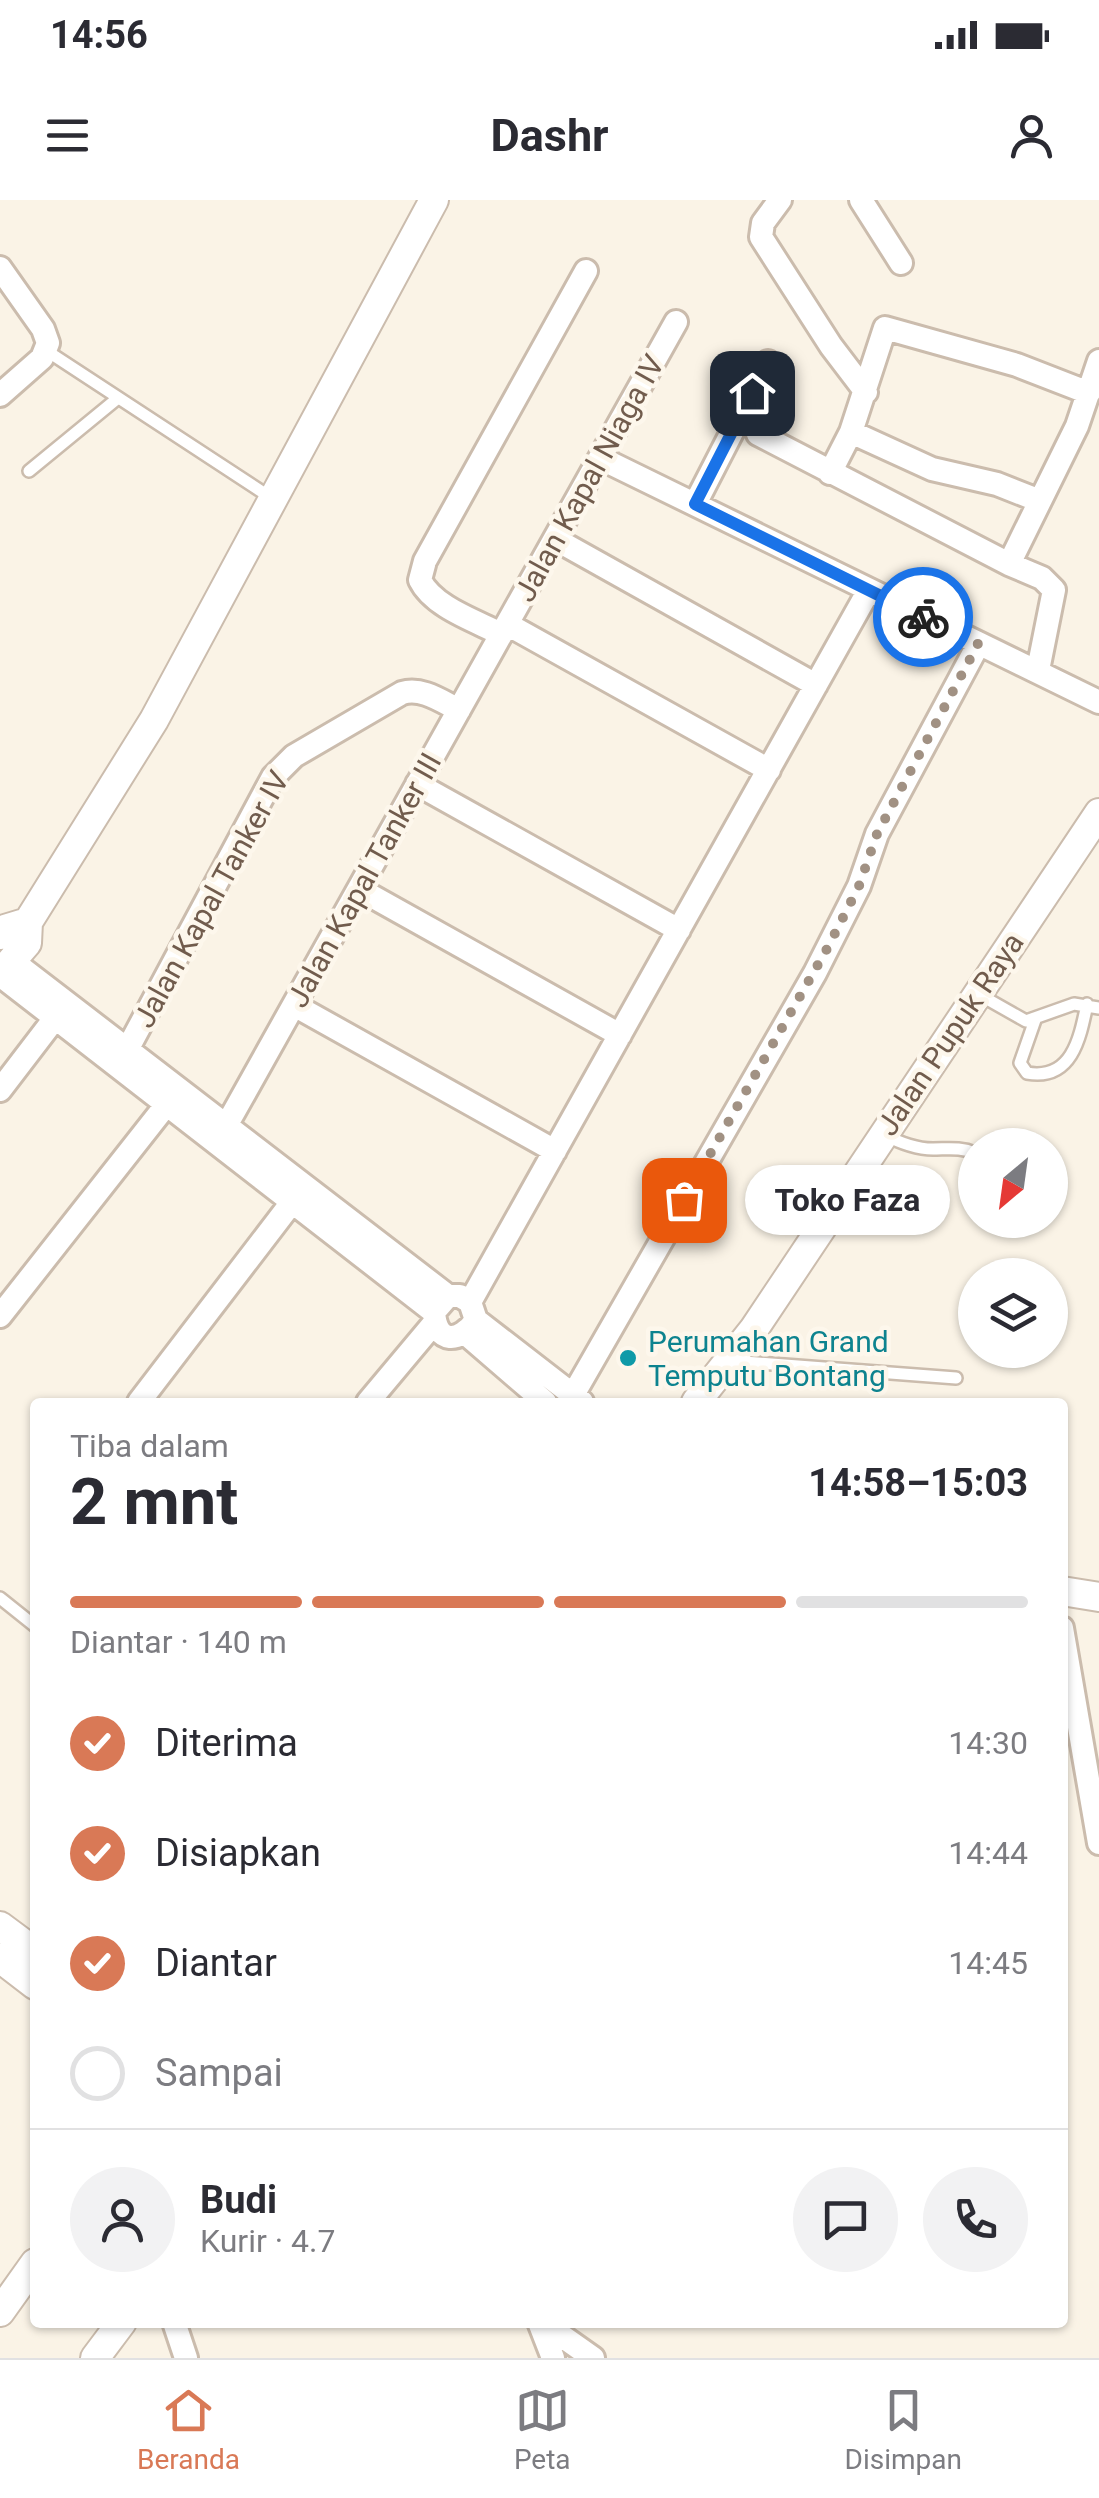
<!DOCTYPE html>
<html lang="id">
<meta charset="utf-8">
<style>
:root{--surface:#fff;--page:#f2f2f3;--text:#2b2b33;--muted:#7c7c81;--line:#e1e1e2;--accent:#d97956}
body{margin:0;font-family:Roboto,sans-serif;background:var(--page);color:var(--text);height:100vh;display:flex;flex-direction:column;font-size:38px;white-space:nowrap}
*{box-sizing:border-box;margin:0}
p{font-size:32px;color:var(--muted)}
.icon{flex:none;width:55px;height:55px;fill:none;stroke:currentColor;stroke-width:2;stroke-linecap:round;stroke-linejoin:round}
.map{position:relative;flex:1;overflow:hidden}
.side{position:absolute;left:30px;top:1198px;width:1038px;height:930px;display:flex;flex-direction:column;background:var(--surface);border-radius:10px;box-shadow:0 2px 8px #0004}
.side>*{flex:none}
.needle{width:65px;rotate:209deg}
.tools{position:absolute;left:958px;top:928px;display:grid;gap:20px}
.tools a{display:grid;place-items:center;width:110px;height:110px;border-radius:50%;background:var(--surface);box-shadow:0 2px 8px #0004;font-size:50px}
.pin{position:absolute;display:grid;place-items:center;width:85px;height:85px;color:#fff;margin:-42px;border-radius:20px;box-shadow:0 5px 15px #0006}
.courier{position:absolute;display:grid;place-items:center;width:100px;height:100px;margin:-50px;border:8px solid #1a73e8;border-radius:50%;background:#fff;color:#222;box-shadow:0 2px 12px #0007}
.bubble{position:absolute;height:70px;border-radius:35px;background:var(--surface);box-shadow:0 2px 8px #0004;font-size:32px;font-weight:700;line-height:70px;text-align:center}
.head em{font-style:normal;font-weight:700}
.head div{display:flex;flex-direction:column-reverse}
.head{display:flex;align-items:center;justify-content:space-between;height:170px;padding:0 40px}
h1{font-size:65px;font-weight:700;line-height:75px}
.bar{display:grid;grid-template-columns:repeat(4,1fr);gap:15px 10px;align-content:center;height:120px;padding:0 40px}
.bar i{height:12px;border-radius:8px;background:var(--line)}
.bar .on{background:var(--accent)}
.bar p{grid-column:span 4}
.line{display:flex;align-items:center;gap:25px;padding:0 40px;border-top:2px solid var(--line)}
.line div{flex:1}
.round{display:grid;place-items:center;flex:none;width:105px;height:105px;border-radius:52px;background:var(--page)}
ol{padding:0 40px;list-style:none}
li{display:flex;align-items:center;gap:30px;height:110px}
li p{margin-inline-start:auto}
li .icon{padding:10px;border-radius:50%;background:var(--accent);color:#fff;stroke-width:4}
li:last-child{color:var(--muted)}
li i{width:55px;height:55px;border:5px solid var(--line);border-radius:50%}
.status{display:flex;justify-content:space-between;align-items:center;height:70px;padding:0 50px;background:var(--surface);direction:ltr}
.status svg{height:28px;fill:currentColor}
header{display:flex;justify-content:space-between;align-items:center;height:130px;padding:0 40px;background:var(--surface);font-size:45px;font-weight:700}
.menu{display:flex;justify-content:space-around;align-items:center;height:140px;border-top:2px solid var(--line);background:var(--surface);font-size:28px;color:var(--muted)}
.menu a{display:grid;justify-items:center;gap:5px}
.menu .on{color:var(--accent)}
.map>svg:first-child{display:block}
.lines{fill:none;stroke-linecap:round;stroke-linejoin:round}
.service-casing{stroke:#cbbcad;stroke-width:16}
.minor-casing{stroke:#cbbcad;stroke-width:28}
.tertiary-casing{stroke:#cbbcad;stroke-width:32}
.service{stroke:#fff;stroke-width:11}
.minor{stroke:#fff;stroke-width:22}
.tertiary{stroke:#fff;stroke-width:28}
.done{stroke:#a19183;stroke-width:10;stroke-dasharray:0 18}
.route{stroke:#1a73e8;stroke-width:12}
.culture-dot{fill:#0f9aa8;stroke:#fdf7ec;stroke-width:4}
.labels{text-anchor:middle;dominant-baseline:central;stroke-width:9;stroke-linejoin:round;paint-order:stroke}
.street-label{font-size:30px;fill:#715c4d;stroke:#fdf7ec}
.culture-label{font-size:30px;fill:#0d838f;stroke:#fdf7ec;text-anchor:start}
</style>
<div class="status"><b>14:56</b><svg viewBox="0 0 49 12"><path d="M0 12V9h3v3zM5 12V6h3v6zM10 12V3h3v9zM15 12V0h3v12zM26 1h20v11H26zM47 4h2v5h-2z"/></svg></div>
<header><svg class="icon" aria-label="menu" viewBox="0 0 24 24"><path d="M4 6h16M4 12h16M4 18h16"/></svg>Dashr<svg class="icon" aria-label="person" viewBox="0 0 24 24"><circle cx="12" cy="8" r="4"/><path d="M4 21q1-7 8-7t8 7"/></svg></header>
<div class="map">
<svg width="1099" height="2158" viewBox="0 0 1099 2158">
<rect width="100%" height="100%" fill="#faf3e6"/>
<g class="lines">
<defs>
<path id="service" d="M 47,151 L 273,299
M 29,271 L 118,198
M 980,795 L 1026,821 L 1074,804 L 1099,808
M 1035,820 L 1020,863 L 1027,873 C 1072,881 1080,838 1087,804
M 883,934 C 898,942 915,949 933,949 C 948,949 961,947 975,953
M 731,1161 L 956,1178
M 0,1398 L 35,1426"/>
<path id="minor" d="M 780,0 L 763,23 L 761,37 L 831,146 L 866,192
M 861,0 L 901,63
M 0,68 L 43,129 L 48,143 L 42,158 L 0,195
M 851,232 L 932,269 L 997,284 L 1040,301
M 758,234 L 1009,364
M 600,258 L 1099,502
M 830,273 L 851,232 L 885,128 L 1017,165 L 1089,193
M 695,304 L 768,162
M 555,339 L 816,485
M 507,424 L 769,570
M 501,434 C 476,421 433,407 420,380 L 425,361 L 586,71
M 1038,470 L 1054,390 L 1042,378 L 1009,364 L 1077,226 L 1099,161
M 417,584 L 679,730
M 359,689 L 620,835
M 11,760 L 448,1096
M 0,775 L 434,1112 C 436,1145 460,1143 476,1120 L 470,1102 L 460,1096 L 448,1096 L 434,1112
M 294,805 L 555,951
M 127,850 L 273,577 L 294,556 L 402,493 C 422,487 441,501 459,510
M 0,890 L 62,809
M 226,926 L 676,122
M 470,1102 L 869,390
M 0,1116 L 174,895
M 476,1120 L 582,1202
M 466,1134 L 545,1202
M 573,1195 L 815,773 L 859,686 L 877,634 L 978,445
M 139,1202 L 299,993
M 368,1202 L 435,1122
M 1062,1428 L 1099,1643
M 174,2122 L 186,2158
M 539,2122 L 553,2158
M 542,2122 L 593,2158"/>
<path id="tertiary" d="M 0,735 L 5,729 L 28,722
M 0,774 L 27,743 L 28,722 L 154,520 L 434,0
M 696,1202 L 754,1129 L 1099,613
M 1062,1391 L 1099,1397
M 0,1726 L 35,1752
M 0,1758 L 35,1785
M 0,2112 L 35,2063
M 95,2158 L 122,2122"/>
</defs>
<use href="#service" class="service-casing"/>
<use href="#minor" class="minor-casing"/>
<use href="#tertiary" class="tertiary-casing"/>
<use href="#service" class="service"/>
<use href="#minor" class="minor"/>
<use href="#tertiary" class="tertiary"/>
</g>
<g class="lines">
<path class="done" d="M 684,1000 L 828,747 L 859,686 L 877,634 L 978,444 L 923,417"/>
<path class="route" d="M 752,193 L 695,304 L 923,417"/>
</g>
<circle class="culture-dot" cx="628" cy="1158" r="10"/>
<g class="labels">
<g class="street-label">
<text transform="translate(589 278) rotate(-61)">Jalan Kapal Niaga IV</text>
<text transform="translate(364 680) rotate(-61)">Jalan Kapal Tanker III</text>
<text transform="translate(211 699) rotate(-61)">Jalan Kapal Tanker IV</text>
<text transform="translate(950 834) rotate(-56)">Jalan Pupuk Raya</text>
</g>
<g class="culture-label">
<text x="648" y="1141">Perumahan Grand<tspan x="648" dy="34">Temputu Bontang</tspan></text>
</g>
</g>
</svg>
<div class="tools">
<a><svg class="needle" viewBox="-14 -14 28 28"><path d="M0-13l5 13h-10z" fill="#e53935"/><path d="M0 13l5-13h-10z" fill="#7c7c81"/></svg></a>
<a><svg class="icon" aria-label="layers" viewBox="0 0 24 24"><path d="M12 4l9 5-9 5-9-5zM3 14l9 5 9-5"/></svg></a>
</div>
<div class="pin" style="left:684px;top:1000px;background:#ea580c"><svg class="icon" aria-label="bag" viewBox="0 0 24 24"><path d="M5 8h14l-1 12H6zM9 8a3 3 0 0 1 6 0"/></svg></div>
<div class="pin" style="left:752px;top:193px;background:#1f2937"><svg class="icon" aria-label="home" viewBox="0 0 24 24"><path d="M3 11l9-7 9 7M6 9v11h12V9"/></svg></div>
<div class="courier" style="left:923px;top:417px"><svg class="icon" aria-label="bike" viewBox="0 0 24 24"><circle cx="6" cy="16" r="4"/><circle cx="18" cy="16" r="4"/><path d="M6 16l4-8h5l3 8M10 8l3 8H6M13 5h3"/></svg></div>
<div class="bubble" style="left:745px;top:965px;width:205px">Toko Faza</div>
<section class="side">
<div class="head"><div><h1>2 mnt</h1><p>Tiba dalam</p></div><em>14:58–15:03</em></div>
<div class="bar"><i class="on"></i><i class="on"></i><i class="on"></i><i></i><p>Diantar · 140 m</p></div>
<ol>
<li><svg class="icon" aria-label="check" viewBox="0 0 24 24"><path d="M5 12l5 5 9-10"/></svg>Diterima<p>14:30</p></li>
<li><svg class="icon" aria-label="check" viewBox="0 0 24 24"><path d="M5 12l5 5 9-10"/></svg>Disiapkan<p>14:44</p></li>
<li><svg class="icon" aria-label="check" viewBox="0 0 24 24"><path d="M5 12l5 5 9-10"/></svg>Diantar<p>14:45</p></li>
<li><i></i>Sampai</li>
</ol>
<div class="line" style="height:180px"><a class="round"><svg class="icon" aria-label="person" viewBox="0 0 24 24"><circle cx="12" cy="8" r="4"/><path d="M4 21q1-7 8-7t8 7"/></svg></a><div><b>Budi</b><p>Kurir · 4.7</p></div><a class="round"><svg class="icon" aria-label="chat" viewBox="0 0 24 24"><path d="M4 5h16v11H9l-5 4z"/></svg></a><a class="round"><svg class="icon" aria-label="phone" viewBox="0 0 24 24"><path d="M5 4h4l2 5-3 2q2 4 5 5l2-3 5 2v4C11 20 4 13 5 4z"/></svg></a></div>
</section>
</div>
<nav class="menu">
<a class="on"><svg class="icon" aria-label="home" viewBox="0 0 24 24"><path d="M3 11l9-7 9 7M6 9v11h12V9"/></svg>Beranda</a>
<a><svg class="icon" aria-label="map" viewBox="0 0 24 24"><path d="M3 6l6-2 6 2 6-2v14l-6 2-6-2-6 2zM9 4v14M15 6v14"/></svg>Peta</a>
<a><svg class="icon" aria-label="saved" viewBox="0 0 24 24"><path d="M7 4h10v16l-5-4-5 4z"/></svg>Disimpan</a>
</nav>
